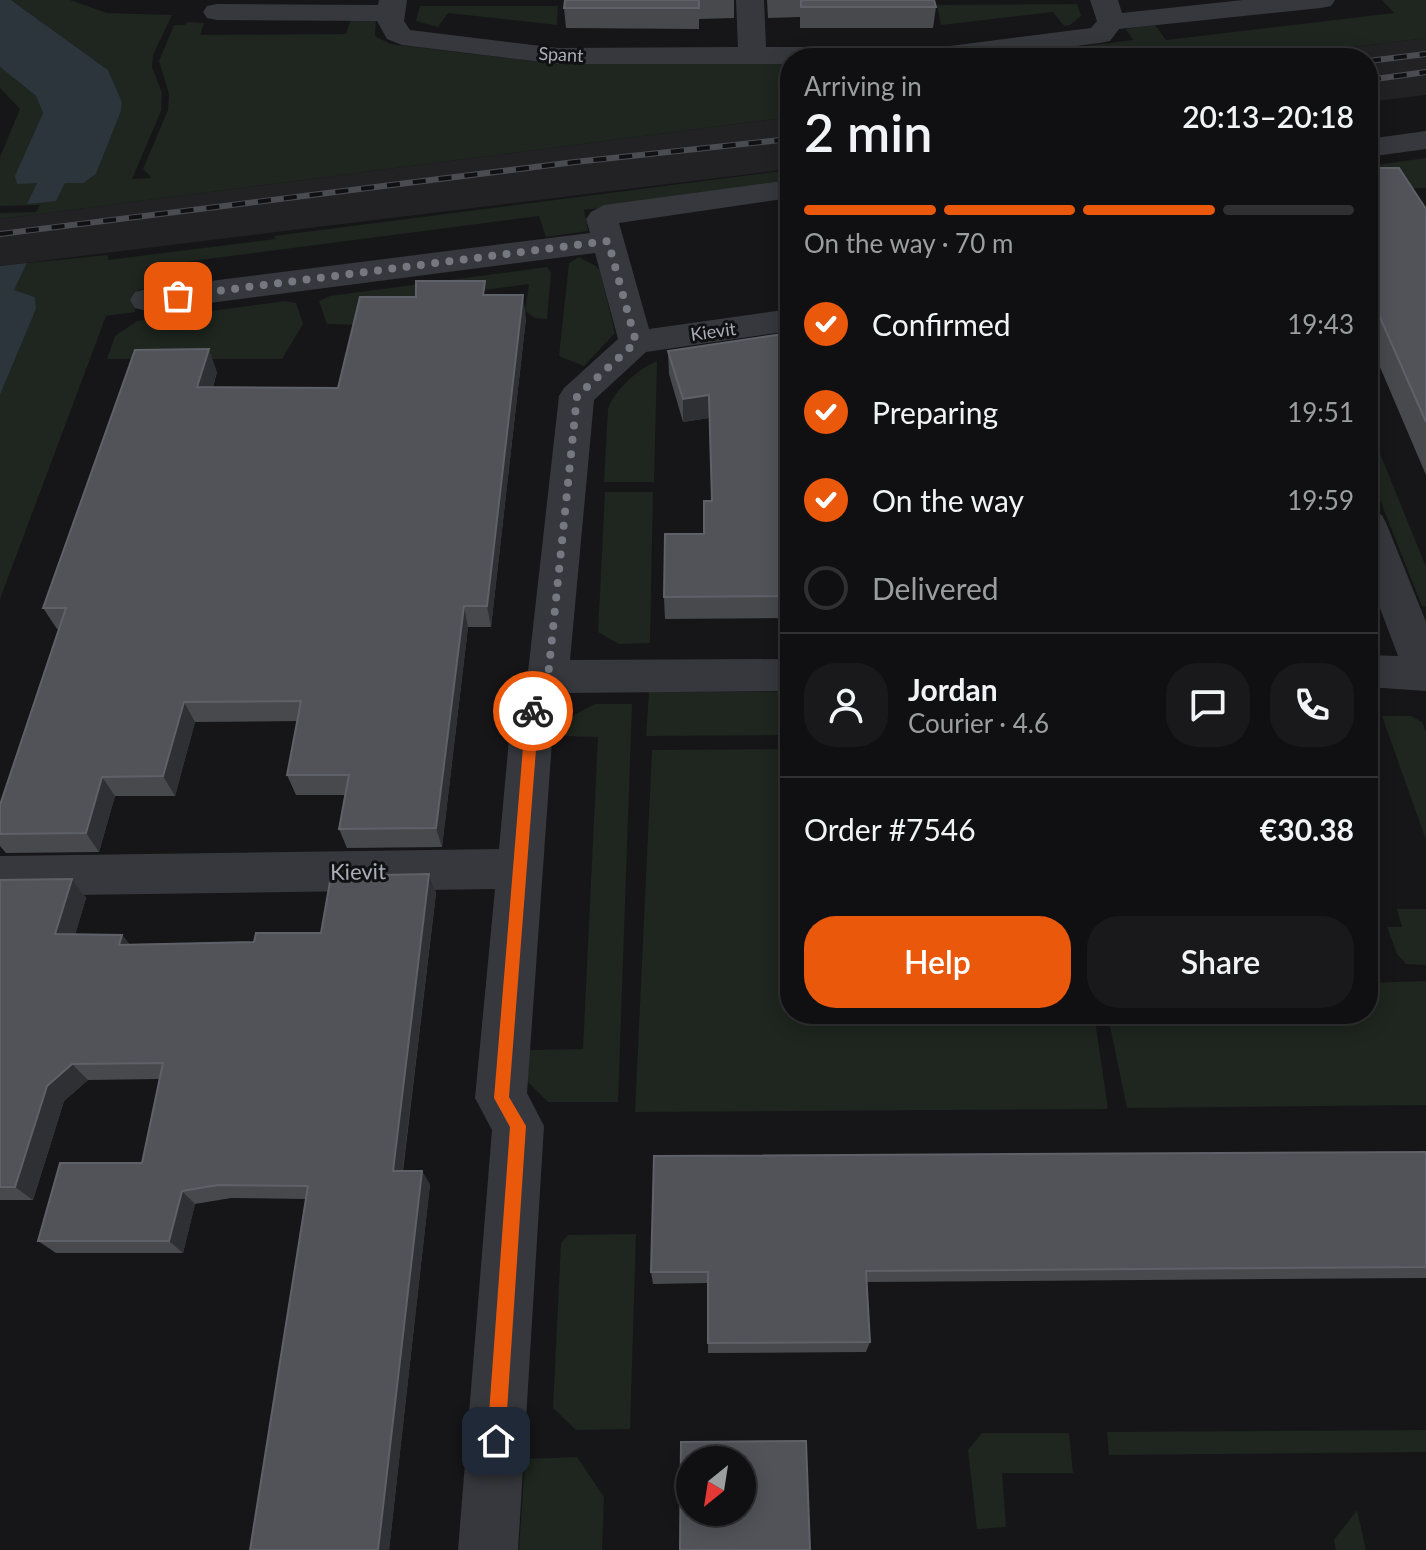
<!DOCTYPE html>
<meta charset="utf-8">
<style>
:root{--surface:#101012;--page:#19191b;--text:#f1f3f6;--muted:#9c9d9f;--line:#303032;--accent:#ea580c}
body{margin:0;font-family:Lato,sans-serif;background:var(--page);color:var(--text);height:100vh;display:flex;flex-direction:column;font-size:30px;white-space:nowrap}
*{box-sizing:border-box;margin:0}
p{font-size:26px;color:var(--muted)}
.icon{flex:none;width:44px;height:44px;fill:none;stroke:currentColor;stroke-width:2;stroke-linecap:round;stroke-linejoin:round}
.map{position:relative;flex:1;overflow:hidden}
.drawer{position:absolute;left:780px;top:48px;width:598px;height:976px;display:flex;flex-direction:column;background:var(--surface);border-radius:32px;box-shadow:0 4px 20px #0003,0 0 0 2px var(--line)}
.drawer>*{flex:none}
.needle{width:52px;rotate:210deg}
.tools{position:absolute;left:676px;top:1446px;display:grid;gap:16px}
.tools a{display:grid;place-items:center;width:80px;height:80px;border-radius:50%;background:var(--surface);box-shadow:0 4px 20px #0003,0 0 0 2px var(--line);font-size:40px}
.pin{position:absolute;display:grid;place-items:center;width:68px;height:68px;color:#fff;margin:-34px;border-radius:16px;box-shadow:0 4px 12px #0006}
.courier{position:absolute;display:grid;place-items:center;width:80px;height:80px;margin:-40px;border:6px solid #ea580c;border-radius:50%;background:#fff;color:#222;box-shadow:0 2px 10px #0007}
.summary em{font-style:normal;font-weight:600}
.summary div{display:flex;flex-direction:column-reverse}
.summary{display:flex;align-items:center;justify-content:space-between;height:136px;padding:0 24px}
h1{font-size:52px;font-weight:600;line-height:60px}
.bar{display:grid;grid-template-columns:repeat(4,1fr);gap:12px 8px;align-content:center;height:96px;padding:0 24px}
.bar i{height:10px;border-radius:6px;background:var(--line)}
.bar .on{background:var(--accent)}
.bar p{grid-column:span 4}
.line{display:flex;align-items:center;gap:20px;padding:0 24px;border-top:2px solid var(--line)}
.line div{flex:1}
.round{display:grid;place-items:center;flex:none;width:84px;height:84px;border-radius:32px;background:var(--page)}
ol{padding:0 24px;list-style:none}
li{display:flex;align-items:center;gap:24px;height:88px}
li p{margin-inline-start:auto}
li .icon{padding:8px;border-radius:50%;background:var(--accent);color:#fff;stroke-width:4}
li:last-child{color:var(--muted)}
li i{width:44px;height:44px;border:4px solid var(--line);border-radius:50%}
.cta{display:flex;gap:16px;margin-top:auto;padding:16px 24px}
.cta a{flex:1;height:92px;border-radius:32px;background:var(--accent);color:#fff;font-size:32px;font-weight:600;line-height:92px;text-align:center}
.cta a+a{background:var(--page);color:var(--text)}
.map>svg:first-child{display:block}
.built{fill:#222225}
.green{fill:#1e261f}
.water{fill:#2c353c}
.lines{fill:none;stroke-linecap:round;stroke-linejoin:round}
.minor{fill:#37383d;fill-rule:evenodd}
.rail-casing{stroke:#4a4c52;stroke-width:6}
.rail{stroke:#111113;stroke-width:4;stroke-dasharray:13;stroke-linecap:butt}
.wall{fill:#47494d}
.shaded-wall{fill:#2f3033}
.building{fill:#525359;stroke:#5f6168;stroke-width:2;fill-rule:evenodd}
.route{fill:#ea580c}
.done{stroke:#757880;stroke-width:8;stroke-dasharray:0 14.4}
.labels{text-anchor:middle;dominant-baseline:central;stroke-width:6;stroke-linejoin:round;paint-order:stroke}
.far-street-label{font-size:18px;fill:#a8adb8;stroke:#111113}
.street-label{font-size:22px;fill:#a8adb8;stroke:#111113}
</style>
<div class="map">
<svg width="1426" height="1550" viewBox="0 0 1426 1550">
<rect width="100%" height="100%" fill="#161618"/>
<path class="built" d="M 1426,38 L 1426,95 L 1368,102 L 1368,58 L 1263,58 Z
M 790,117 L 790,169 L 0,266 L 0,219 Z"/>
<path class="green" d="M 11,0 L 70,0 L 107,13 L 172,15 L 153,55 L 152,67 L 162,93 L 161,111 L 132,179 L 152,178 L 143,169 L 168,110 L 169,94 L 159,61 L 174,25 L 185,25 L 187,22 L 204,23 L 200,35 L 346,34 L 351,19 L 376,19 L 375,36 L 390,44 L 555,64 L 790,63 L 790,117 L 0,219 L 0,213 L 36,212 L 40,205 L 0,206 L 0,157 L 20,109 L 0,88 L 0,67 L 36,96 L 43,113 L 33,136 L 37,183 L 28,203 L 65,183 L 96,174 L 121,111 L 122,102 L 108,70 Z
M 1382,0 L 1426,0 L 1426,38 L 1263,58 L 991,58 L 1133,40 L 1126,29 L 1155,25 L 1166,40 L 1394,13 Z
M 1077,4 L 1081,16 L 1070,25 L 1064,26 L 1053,12 L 941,25 L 937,5 Z
M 420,6 L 558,6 L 557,25 L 448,13 L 438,27 L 416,21 Z
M 1426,158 L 1426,188 L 1368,188 L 1368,166 Z
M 790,170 L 790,183 L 584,210 L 588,231 L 546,237 L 539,216 L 146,267 L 144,289 L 137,291 L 135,312 L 106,316 L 0,599 L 0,395 L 36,309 L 35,297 L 13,290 L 27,263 L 108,255 L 108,260 L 275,239 L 274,236 Z
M 579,257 L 596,266 L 600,271 L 615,333 L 584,366 L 559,356 L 569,263 Z
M 547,267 L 551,273 L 547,319 L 535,318 L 525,311 L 529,284 L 368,306 L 364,325 L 327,324 L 319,301 L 330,296 Z
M 285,301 L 296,303 L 303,324 L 282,359 L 107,359 L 115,336 L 137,321 Z
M 657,361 L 654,482 L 604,482 L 608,409 C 615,389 638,369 657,361 Z
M 1368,424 L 1426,567 L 1426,607 L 1422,606 L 1368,470 Z
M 605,492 L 653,492 L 650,643 L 619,644 L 598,632 Z
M 649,692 L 790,692 L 790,735 L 646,736 Z
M 595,704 L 632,704 L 618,1102 L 548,1102 L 525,1079 L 529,1050 L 583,1049 L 598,737 L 565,736 L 574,715 Z
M 1382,716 L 1411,716 L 1422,722 L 1426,732 L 1426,840 Z
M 790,749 L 790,1014 L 1094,1014 L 1108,1109 L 635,1112 L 652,750 Z
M 1397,909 L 1426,909 L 1426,965 L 1406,964 L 1397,954 L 1387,927 L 1402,927 Z
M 1426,981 L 1426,1105 L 1127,1108 L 1110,1026 L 1110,1014 L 1368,1014 L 1368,983 Z
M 636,1234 L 630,1429 L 576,1430 L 553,1408 L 561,1243 L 568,1235 Z
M 1426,1430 L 1426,1452 L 1109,1455 L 1107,1432 Z
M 982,1433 L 1069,1433 L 1073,1473 L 1002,1473 L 1006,1527 L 977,1529 L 968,1450 Z
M 577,1457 L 604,1497 L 602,1550 L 519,1550 L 525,1459 Z
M 1357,1510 L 1366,1550 L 1336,1550 L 1334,1540 Z"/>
<path class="water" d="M 0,0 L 11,0 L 108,70 L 122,102 L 121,111 L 96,174 L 83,183 L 65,183 L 56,201 L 27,204 L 37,183 L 17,184 L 15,176 L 43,113 L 36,96 L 0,67 Z
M 27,263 L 14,290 L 35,297 L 36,309 L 0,395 L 0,266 Z"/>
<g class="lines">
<path class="minor" d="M 379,0 L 407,0 L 404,21 L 410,30 L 558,48 L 738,47 L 736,0 L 764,0 L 766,47 L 942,47 L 1091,28 L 1097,21 L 1090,0 L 1118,0 L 1122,13 L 1243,0 L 1335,0 L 1331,6 L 1321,8 L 1119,29 L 1110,41 L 1100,43 L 985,58 L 790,58 L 790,64 L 558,64 L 402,45 L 387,39 L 377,21 L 217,20 L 207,18 L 203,12 L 207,6 L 217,4 L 378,5 Z
M 1426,131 L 1426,149 L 1368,157 L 1368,139 Z
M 790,180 L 790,198 L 619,223 L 649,329 L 790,309 L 790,331 L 646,352 L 594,400 L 570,660 L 790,659 L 790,691 L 559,693 L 555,699 L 527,1093 L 544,1126 L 518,1550 L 458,1550 L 492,1130 L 475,1098 L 495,889 L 0,896 L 0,856 L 499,849 L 513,695 L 528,672 L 559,396 L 564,388 L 618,339 L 595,253 L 147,311 L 135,308 L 130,300 L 135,292 L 147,289 L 590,233 L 586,219 L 591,212 L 604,205 Z
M 1368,511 L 1382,515 L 1387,525 L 1426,622 L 1426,691 L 1368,687 L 1368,655 L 1398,656 L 1368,576 Z"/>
<defs>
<path id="rail" d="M 1368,61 L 1426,54
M 1368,80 L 1426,72
M 0,234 L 575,162 L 790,139"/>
</defs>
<use href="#rail" class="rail-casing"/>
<use href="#rail" class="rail"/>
</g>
<path class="wall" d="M 565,0 L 734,0 L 734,18 L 699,19 L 699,29 L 566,28 L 564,8 Z
M 767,0 L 934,0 L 936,7 L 933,28 L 800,28 L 800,17 L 768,18 Z
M 1368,168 L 1426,209 L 1426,475 L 1368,339 Z
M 487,295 L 526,318 L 491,627 L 468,627 L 442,847 L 347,848 L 339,829 L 345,795 L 296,795 L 287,775 L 297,721 L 195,722 L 175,796 L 115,796 L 99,852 L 6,853 L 0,846 L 0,834 L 59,629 L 57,629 L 43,608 L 217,372 L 213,387 L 338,388 Z
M 790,333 L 790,618 L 665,619 L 664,597 L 704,534 L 712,501 L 709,418 L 683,422 L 669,374 L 668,351 Z
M 429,874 L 436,893 L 403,1171 L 430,1184 L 389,1550 L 250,1550 L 306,1199 L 231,1198 L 195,1204 L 183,1253 L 56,1253 L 38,1241 L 142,1163 L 160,1079 L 88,1080 L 64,1101 L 33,1200 L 0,1200 L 0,880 L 72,879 L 86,898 L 75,935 L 122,935 L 129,944 L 254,942 L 321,933 Z
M 1426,1152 L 1426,1278 L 867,1282 L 870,1342 L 866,1352 L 708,1353 L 708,1283 L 653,1284 L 651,1272 Z"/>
<path class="shaded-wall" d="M 523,295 L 526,318 L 491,627 L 487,606 Z
M 209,349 L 217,372 L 206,409 L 197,387 Z
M 709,395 L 709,418 L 683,422 L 683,399 Z
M 464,606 L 468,627 L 442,847 L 436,828 Z
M 184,702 L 195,722 L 175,796 L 163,776 Z
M 102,777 L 115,796 L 99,852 L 86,833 Z
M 429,874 L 436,893 L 401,1184 L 393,1171 Z
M 72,879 L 86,898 L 70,952 L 55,934 Z
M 122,935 L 136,952 L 119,945 Z
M 72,1064 L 88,1080 L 64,1101 L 33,1200 L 15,1187 L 47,1086 Z
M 422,1171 L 430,1184 L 389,1550 L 378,1550 Z
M 182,1191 L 195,1204 L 183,1253 L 169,1241 Z"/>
<path class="building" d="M 565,0 L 699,0 L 699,8 L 564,8 Z
M 801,0 L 934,0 L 936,7 L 801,7 Z
M 1368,168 L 1399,168 L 1426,209 L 1426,422 L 1368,290 Z
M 416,281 L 485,281 L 483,295 L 523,295 L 487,606 L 464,606 L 436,828 L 339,829 L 349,775 L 287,775 L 301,701 L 184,702 L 163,776 L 102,777 L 86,833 L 0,834 L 0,805 L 66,608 L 43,608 L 135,350 L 209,349 L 197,387 L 338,388 L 360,297 L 416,297 Z
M 790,333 L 790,596 L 664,597 L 665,534 L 704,534 L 704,501 L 712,501 L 709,395 L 683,399 L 668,351 Z
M 429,874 L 393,1171 L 422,1171 L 378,1550 L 250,1550 L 308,1186 L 218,1185 L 182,1191 L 169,1241 L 38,1241 L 60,1163 L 142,1163 L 163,1063 L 72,1064 L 47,1086 L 15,1187 L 0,1187 L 0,880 L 72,879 L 55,934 L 122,935 L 119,945 L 254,942 L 256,933 L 321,933 L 331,876 Z
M 1426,1152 L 1426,1267 L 866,1271 L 870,1342 L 708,1343 L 708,1272 L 651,1272 L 654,1156 Z
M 806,1441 L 810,1550 L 680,1550 L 681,1442 ZM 690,1460 L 742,1460 L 742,1512 L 690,1512 Z"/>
<path class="route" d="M 533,706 L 539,711 L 509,1097 L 526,1126 L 505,1441 L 502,1447 L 496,1450 L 490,1447 L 487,1441 L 510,1127 L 494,1098 L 526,711 Z"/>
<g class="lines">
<path class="done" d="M 178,296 L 608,241 L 636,342 L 577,396 L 548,677 L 534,695 L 533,711"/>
</g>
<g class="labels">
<g class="far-street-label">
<text transform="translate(561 54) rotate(3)">Spant</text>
<text transform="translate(713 331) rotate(-8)">Kievit</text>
</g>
<g class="street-label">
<text transform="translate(358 871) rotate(-1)">Kievit</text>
</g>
</g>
</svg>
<div class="tools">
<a><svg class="needle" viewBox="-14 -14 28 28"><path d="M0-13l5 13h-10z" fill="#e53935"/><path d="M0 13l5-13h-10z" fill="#9c9d9f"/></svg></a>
</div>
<div class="pin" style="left:178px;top:296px;background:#ea580c"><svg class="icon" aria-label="bag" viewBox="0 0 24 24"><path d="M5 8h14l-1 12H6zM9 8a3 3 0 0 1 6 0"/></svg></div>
<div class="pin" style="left:496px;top:1441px;background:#1f2937"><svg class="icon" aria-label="home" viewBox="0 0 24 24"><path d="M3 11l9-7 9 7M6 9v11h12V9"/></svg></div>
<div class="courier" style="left:533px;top:711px"><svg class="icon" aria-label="bike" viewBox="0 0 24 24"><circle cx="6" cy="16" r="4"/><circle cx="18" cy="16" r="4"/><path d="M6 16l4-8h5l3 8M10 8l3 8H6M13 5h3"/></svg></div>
<section class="drawer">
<div class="summary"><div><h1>2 min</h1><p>Arriving in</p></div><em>20:13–20:18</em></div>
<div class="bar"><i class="on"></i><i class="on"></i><i class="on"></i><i></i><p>On the way · 70 m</p></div>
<ol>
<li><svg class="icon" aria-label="check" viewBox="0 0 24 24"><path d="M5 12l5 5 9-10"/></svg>Confirmed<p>19:43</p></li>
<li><svg class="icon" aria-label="check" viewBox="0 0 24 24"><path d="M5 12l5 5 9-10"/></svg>Preparing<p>19:51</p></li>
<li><svg class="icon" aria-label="check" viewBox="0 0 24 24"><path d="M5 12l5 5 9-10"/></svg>On the way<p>19:59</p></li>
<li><i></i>Delivered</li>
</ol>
<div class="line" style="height:144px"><a class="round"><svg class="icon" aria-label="person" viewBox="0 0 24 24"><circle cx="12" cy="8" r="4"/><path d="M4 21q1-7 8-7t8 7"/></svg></a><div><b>Jordan</b><p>Courier · 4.6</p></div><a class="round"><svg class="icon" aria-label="chat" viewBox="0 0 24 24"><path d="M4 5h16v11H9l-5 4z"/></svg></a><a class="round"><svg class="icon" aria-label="phone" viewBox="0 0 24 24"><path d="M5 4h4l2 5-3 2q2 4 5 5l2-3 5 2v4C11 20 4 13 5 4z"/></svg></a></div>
<div class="line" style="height:104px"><div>Order #7546</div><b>€30.38</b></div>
<div class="cta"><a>Help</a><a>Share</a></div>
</section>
</div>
